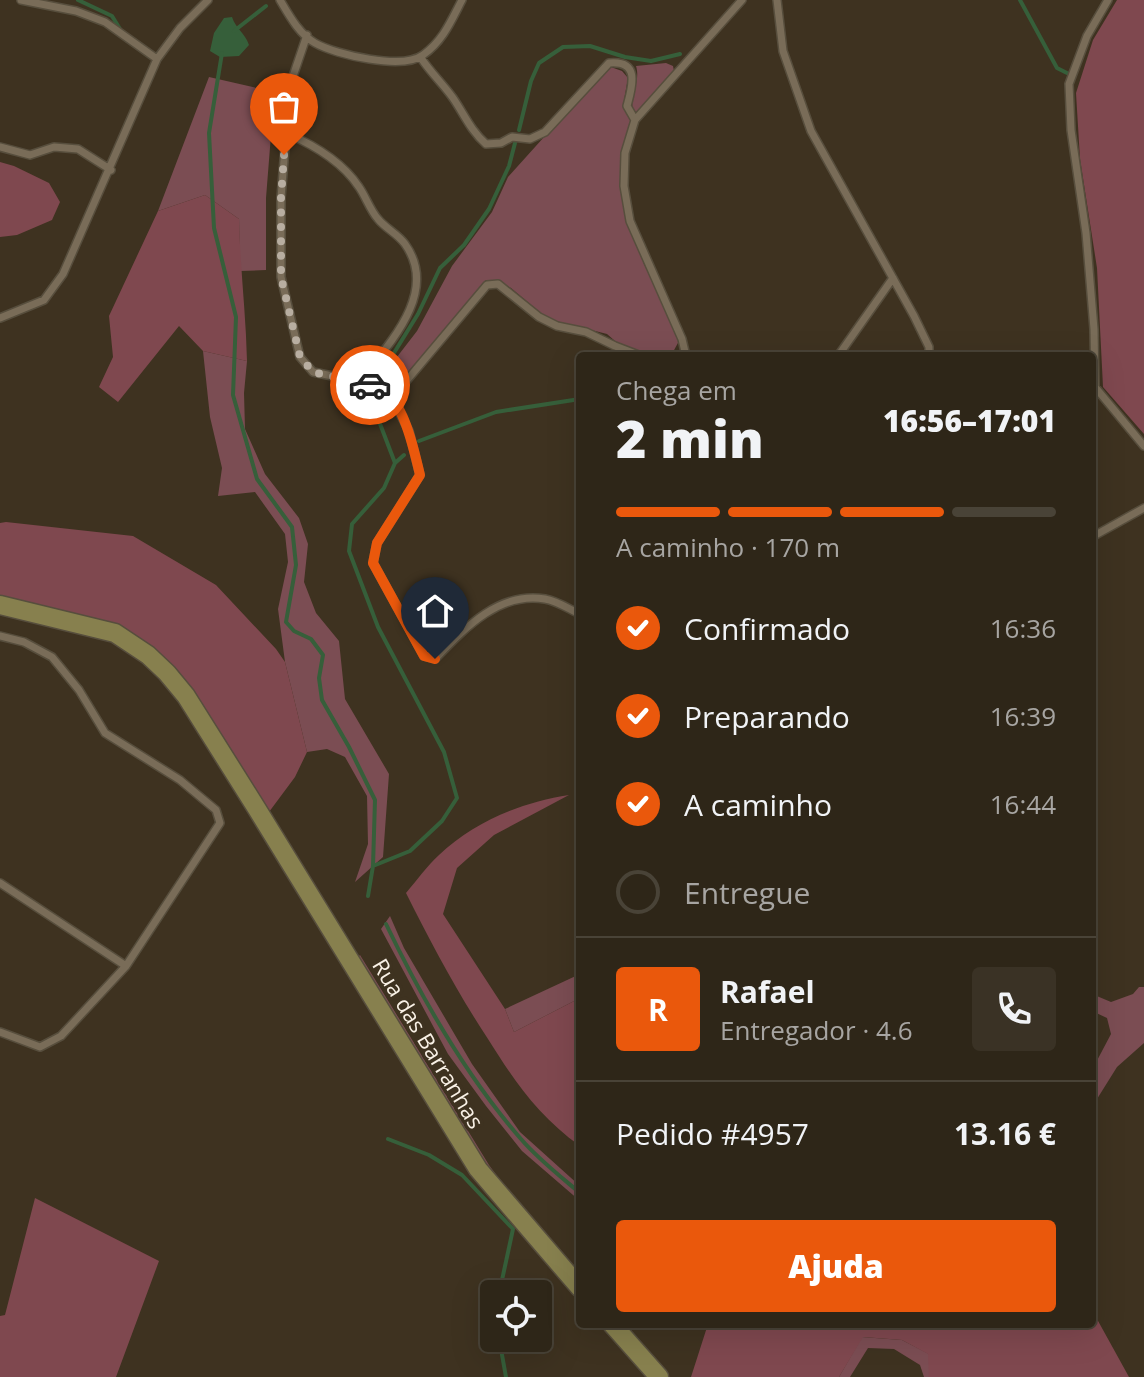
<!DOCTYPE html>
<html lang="pt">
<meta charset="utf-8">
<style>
:root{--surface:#2e2618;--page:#3a3225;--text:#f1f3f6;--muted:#a7a5a2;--line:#494337;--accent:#ea580c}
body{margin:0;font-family:"Open Sans",sans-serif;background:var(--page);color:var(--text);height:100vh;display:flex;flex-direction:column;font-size:30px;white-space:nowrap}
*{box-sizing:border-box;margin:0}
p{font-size:26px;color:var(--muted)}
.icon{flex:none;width:44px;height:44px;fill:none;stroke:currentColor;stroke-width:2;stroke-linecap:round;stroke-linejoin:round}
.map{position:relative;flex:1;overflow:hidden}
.side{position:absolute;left:576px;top:352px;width:520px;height:976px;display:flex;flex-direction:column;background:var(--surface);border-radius:8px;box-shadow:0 8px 32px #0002,0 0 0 2px var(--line)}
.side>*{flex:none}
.buttons{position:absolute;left:480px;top:1280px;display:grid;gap:16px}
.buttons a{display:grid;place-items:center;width:72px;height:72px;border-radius:8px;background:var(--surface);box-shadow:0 8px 32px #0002,0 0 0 2px var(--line);font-size:40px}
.pin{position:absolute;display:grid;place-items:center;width:68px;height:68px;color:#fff;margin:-82px -34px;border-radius:50% 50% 50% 0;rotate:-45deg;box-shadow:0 0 8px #0007}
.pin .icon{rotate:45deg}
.courier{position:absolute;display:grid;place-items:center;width:80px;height:80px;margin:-40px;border:6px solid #ea580c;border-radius:50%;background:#fff;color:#222;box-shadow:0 2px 10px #0007}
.head em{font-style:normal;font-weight:800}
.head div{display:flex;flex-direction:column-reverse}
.head{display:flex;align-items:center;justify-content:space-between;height:136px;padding:0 40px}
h1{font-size:52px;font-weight:800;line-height:60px}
.bar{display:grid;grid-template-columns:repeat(4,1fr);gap:12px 8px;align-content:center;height:96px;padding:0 40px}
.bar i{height:10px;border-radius:6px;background:var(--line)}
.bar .current{background:var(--accent)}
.bar p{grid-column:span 4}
.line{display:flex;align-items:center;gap:20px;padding:0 40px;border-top:2px solid var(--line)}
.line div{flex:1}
.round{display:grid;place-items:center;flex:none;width:84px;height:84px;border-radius:8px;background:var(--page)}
ol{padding:0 40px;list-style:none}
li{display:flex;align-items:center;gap:24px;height:88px}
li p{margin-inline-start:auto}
li .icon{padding:8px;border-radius:50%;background:var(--accent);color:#fff;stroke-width:4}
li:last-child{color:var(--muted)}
li i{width:44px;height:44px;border:4px solid var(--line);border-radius:50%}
.cta{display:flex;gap:16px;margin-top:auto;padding:16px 40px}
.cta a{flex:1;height:92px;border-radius:8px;background:var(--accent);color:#fff;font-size:32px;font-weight:800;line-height:92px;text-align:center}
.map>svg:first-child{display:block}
.green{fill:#7b4d53}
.forest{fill:#7f484f}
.water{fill:#365f3a}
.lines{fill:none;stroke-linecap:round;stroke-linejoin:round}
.stream{stroke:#365f3a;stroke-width:4}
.service-casing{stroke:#574e3d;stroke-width:10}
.secondary-casing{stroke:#574e3d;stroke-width:21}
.service{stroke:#796c58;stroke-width:7}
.secondary{stroke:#87804e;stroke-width:18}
.done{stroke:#b8aea1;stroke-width:8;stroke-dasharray:0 14.4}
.route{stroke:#ea580c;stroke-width:10}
.labels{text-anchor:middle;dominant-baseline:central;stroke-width:7;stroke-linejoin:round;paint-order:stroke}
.street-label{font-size:22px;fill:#f9f1e6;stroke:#3e3220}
</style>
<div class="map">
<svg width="1144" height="1377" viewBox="0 0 1144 1377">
<rect width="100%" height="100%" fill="#3e3220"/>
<path class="green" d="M 666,63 L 673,66 L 674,71 L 638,113 L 633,110 C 629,95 641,82 636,66 Z
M 608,66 L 622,71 L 628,78 L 623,106 L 632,119 L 623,149 L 629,222 L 644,264 L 672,319 L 679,341 L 673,352 L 667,356 L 646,354 L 623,348 L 607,334 L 548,319 L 511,288 L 501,282 L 486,280 L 393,390 L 380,379 L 417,331 L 452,266 L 492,212 L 508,177 Z
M 209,77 L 261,89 L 274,97 L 266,198 L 266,270 L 240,271 L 239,219 L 205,195 L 158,211 Z
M 203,351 L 247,361 L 244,393 L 245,429 L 265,474 L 299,518 L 308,544 L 304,582 L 316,613 L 339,641 L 345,699 L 389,774 L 383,857 L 355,882 L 368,844 L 367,796 L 345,757 L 327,749 L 307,752 L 285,662 L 278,609 L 288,562 L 285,534 L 255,492 L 218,496 L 222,468 L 210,417 Z
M 390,916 L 404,948 L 472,1064 L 520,1132 L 580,1186 L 580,1201 L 522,1151 L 486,1106 L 448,1054 L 381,929 Z
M 360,955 L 489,1165 L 529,1220 L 486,1168 L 356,959 Z
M 580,974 L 580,998 L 514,1032 L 505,1009 Z
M 1139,987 L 1144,987 L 1144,1043 L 1117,1067 L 1092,1107 L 1092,1070 L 1111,1034 L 1107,1018 L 1092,1011 L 1092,994 L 1111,1002 L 1133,994 Z
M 862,1337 L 902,1340 L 929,1354 L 929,1377 L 924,1377 L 920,1365 L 894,1349 L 868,1348 L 850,1377 L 839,1377 Z"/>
<path class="forest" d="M 1117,0 L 1144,0 L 1144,434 L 1103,387 L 1097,268 L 1080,159 L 1076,93 L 1093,40 Z
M 0,162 L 14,166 L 49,183 L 60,202 L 52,220 L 17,235 L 0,237 Z
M 205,195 L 239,219 C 240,267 246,314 247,361 L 203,351 L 179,326 L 118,402 L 99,387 L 113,357 L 109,316 L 158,211 Z
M 6,522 L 133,536 L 216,585 L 276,649 L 285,662 L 307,752 L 295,777 L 269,812 L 209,715 L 157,653 L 125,629 L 0,596 L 0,523 Z
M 569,795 L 494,835 L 457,868 L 443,914 L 505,1009 L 514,1032 L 580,998 L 580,1146 C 538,1116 515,1082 488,1039 C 457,992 431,943 406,893 C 417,880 427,866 439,855 C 474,822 522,802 569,795 Z
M 35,1198 L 159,1261 L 116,1377 L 0,1377 L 0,1316 L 5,1315 Z
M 1092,1310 L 1129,1377 L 929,1377 L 928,1354 L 902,1340 L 863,1337 L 839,1377 L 691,1377 L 708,1324 L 1092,1324 Z"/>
<path class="water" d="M 232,17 C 236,29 245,33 249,45 L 239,56 L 220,57 L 210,51 L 214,33 L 224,18 Z"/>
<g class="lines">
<path class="stream" d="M 78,0 L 112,16 L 120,29
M 1020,0 L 1057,68 L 1067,73
M 234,31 L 266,6
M 222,53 L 209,133 L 214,228 L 236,317 L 233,395 L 257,479 L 292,527 L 296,565 L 286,622 L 294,631 L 311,639 L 323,655 L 319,678 L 322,700 L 349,747 L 375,800 L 373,866 L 368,896
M 519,130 L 531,81 L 539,63 L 563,47 L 590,46 L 625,57 L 651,61 L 680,54
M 375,377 L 389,361 L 418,314 L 440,268 L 464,245 L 489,209 L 509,166 L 515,143
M 369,395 L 395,463 L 384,488 L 352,524 L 349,551 L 378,627 L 444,752 L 457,798 L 442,821 L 410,851 L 373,866
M 419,441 L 496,412 L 580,399
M 395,463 L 404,455
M 386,924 C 422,999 466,1076 521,1139 C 538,1159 560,1176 580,1193
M 388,1139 L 429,1155 L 462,1175 L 513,1229 L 499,1294
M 499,1338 L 506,1377"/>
<defs>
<path id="service" d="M 21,0 L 76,11 L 105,22 L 157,59
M 280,0 C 289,15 299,34 315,43 C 336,55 403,70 423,55 C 443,41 451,21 462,0
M 777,0 L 783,51 L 811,131 L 914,316 L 929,347 L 929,356
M 1108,0 L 1087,36 L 1069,84 L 1071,130 L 1086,233 L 1094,329 L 1095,387 L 1144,446
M 307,35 L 290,85 L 281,198 L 281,277 L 300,357 L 313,372 L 380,386 L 392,398 L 409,431 L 420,475 L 377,543 L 373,563 L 424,656 L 435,659 C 464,629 499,591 545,599 C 557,601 569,609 580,614
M 421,58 C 431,73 443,84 453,98 C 464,114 471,131 486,144 L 501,143 L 512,137 L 530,139 L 545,132 L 609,63 C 641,60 632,87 627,106 L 635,120
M 286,133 C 314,145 342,161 359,187 C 366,197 370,210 378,219 C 385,228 398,234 405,244 C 440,293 388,345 358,383
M 0,147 L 30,155 L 54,147 L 78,149 L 111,170
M 0,318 L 44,300 L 63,274 L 157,59 L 180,28 L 208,0
M 686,356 L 682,339 L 630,221 L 624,186 L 625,153 L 635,120 L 742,0
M 838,356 L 893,278
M 392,398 L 487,285 L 498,284 L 539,317 L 557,326 L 586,332 L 615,346 L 641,356
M 1092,537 L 1144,508
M 0,636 L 24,642 L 52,657 L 79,690 L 105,733 L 180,780 L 216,810 L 220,823 L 126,966 L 61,1036 L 40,1047 L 0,1032
M 0,883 L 126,966"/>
<path id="secondary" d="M 0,605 L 115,633 L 148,655 L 167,673 L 186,696 L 257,809 L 478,1169 L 580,1288
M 612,1324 L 659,1377"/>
</defs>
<use href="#service" class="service-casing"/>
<use href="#secondary" class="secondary-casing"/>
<use href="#service" class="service"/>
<use href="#secondary" class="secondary"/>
</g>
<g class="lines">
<path class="done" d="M 284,155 L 281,198 L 281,277 L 300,357 L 313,372 L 370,385"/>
<path class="route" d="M 370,385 C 403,390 413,447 420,475 L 377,543 L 373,563 L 424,656 L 435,659"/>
</g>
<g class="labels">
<g class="street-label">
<text transform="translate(429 1043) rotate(59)">Rua das Barranhas</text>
</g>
</g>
</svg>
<div class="buttons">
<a><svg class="icon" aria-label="locate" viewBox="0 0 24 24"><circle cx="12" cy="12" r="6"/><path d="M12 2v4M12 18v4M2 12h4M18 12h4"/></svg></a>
</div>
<div class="pin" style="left:284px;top:155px;background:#ea580c"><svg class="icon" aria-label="bag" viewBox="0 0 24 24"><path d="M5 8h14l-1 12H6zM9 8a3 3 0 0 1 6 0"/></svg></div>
<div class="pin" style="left:435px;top:659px;background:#1f2937"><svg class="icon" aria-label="home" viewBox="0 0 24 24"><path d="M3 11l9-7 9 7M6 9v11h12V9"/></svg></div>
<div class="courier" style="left:370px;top:385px"><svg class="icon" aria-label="car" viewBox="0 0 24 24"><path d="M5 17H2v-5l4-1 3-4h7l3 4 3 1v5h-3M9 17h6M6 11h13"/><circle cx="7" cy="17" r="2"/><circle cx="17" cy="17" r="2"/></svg></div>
<section class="side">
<div class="head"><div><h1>2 min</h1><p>Chega em</p></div><em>16:56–17:01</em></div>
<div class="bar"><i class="current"></i><i class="current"></i><i class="current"></i><i></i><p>A caminho · 170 m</p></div>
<ol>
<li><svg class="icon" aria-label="check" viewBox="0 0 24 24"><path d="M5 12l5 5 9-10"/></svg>Confirmado<p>16:36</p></li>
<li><svg class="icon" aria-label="check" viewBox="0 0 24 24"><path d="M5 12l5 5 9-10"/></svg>Preparando<p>16:39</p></li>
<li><svg class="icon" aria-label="check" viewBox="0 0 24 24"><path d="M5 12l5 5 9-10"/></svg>A caminho<p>16:44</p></li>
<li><i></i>Entregue</li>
</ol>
<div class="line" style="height:144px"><b class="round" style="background:var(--accent);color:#fff">R</b><div><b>Rafael</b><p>Entregador · 4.6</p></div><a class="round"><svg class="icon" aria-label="phone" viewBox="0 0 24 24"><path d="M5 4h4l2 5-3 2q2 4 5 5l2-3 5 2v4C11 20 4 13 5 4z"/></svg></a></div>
<div class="line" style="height:104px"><div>Pedido #4957</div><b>13.16 €</b></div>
<div class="cta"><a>Ajuda</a></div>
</section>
</div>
